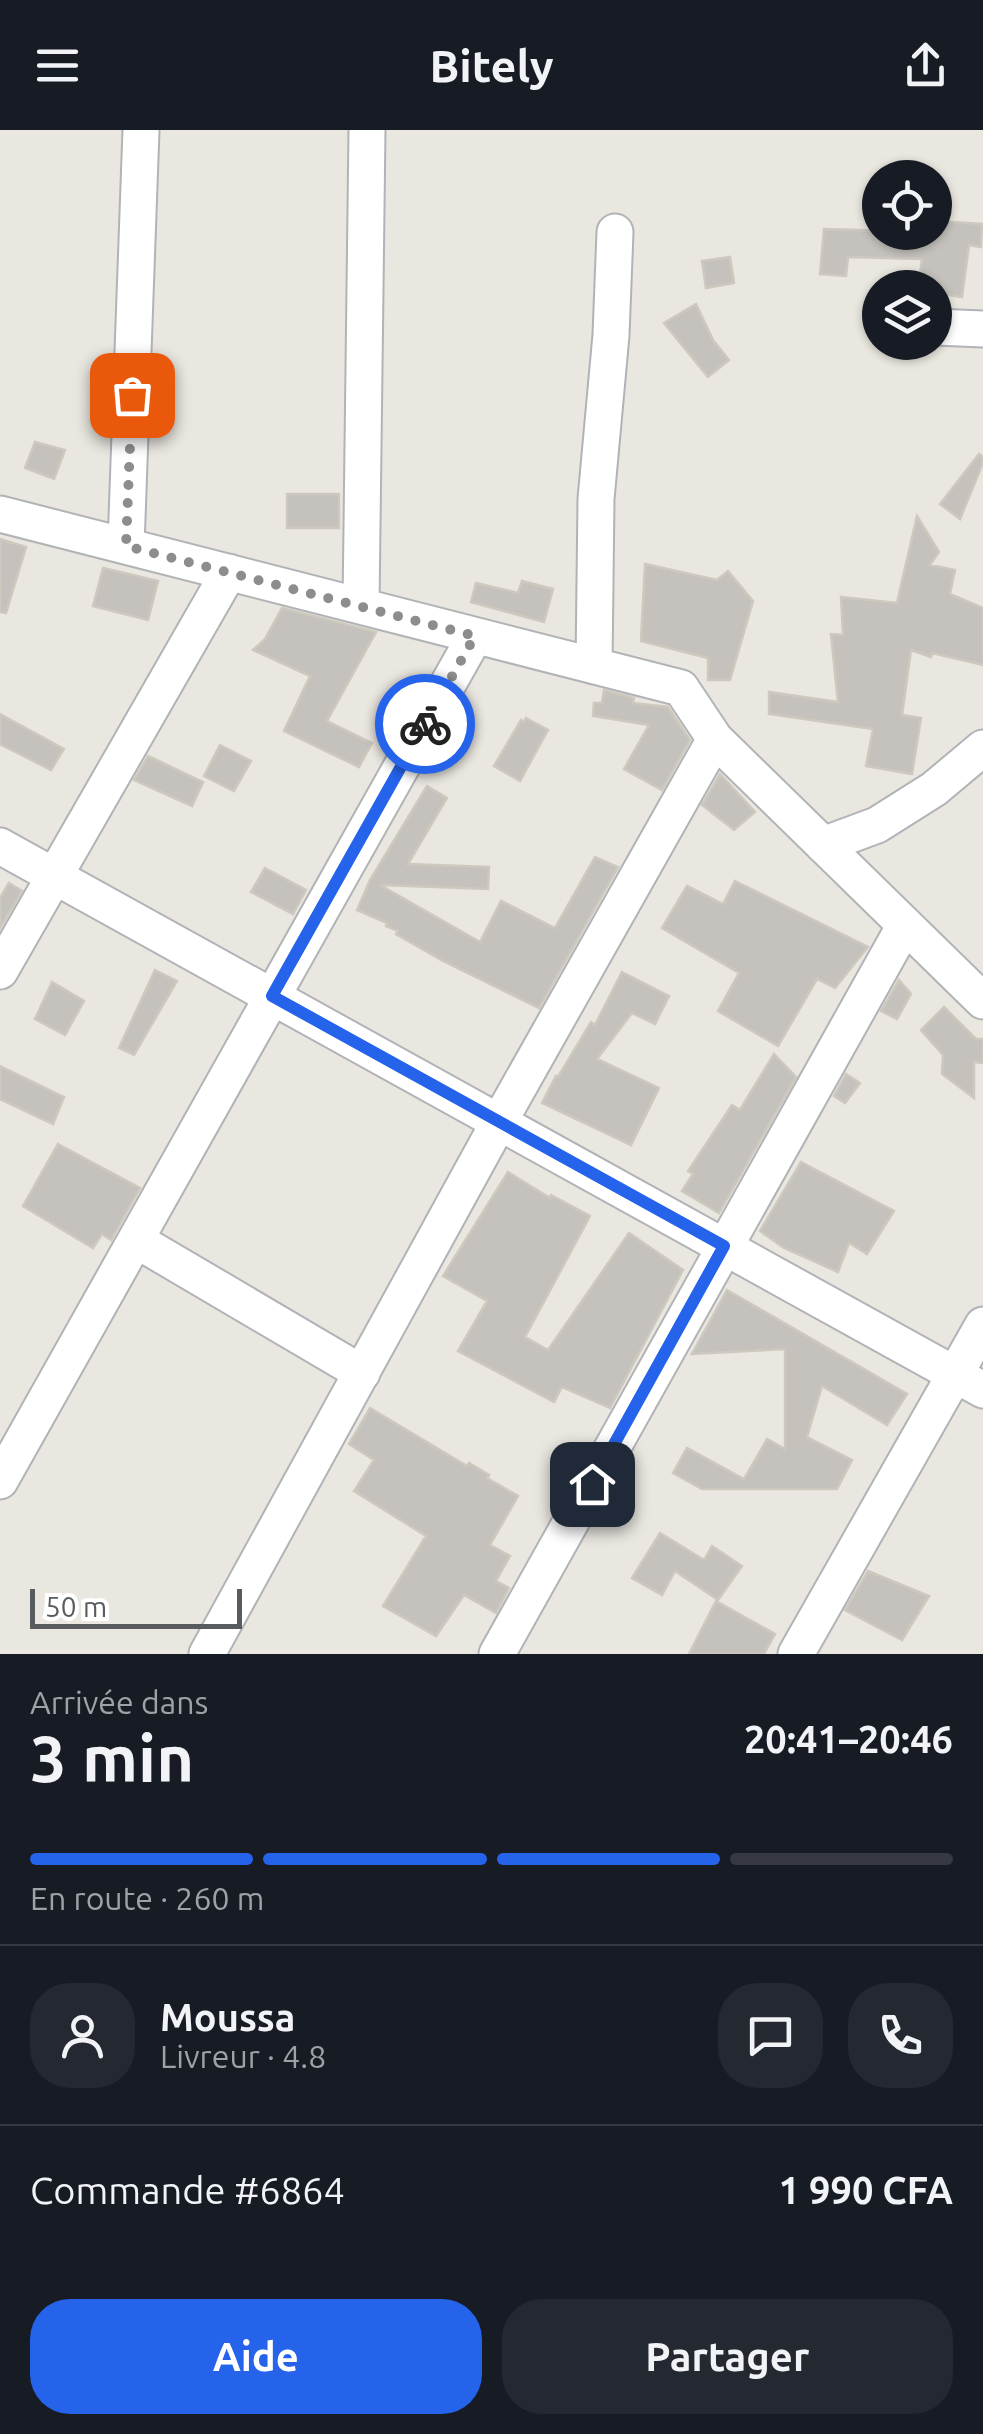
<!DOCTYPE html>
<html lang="fr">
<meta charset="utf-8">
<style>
:root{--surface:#171b24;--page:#242831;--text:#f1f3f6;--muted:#9ea1a6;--line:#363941;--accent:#2563eb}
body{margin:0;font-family:Ubuntu,sans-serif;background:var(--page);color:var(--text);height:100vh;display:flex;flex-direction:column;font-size:38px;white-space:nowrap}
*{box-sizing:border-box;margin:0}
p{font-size:32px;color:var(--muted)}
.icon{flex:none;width:55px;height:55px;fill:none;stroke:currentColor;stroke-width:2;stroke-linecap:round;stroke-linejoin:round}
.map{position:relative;height:1524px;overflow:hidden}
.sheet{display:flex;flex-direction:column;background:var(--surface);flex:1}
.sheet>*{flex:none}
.buttons{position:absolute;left:862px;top:30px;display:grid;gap:20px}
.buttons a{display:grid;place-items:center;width:90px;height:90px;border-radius:50%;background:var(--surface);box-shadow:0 2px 8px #0004;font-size:50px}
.scale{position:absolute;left:30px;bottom:25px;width:212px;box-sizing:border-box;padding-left:10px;border:5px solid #595c5f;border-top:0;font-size:28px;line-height:35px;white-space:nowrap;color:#595c5f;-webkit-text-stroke:8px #fff;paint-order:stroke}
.pin{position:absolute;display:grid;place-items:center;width:85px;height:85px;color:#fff;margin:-42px;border-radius:20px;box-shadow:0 5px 15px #0006}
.courier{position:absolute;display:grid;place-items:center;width:100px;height:100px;margin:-50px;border:8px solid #2563eb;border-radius:50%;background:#fff;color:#222;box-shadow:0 2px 12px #0007}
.head em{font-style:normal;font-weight:600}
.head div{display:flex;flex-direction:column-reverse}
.head{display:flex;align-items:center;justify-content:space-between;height:170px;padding:0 30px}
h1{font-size:65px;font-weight:600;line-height:75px}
.bar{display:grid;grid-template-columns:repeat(4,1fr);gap:15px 10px;align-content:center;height:120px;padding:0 30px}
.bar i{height:12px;border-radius:8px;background:var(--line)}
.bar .active{background:var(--accent)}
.bar p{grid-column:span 4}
.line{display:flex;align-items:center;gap:25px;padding:0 30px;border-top:2px solid var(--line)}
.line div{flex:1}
.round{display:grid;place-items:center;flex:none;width:105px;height:105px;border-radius:40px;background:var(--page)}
.action{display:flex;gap:20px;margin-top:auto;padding:20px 30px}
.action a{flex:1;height:115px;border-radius:40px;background:var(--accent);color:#fff;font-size:40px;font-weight:600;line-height:115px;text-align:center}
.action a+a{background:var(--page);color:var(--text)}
header{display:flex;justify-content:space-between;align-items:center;height:130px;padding:0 30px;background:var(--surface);font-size:45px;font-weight:600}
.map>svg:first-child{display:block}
.building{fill:#c5c2bd;stroke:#cec9bf;stroke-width:2.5}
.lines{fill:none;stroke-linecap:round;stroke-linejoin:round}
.minor-casing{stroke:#b1b3b6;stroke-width:39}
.minor{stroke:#fff;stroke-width:35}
.done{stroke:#8c8d8c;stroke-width:10;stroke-dasharray:0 18}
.route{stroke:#2563eb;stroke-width:12}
</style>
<header><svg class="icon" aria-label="menu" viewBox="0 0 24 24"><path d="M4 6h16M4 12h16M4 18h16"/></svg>Bitely<svg class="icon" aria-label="share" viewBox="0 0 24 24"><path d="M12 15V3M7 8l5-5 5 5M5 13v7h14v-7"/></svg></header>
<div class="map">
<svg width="983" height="1524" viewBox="0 0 983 1524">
<rect width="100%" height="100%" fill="#eae7e0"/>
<path class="building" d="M 935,91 L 982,94 L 981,117 L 969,115 L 962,167 L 935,163 L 935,158 L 918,158 L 922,129 L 848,127 L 846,146 L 820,144 L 824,99 L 935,102 Z
M 730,127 L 734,153 L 706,158 L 702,131 Z
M 696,174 L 713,210 L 729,230 L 708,247 L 664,193 Z
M 35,312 L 65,320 L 54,349 L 25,338 Z
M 979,324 L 983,327 L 983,333 L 960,389 L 940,374 Z
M 287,364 L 339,364 L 339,398 L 287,398 Z
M 917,386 L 939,422 L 930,435 L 955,440 L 950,464 L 983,478 L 983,535 L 932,523 L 931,527 L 911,520 L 902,585 L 921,588 L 912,644 L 866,636 L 873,599 L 769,584 L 769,562 L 838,572 L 831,504 L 843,505 L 841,467 L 897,473 Z
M 0,409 L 26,417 L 6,483 L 0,482 Z
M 645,434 L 717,450 L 728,441 L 753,471 L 730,550 L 708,550 L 708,528 L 641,511 Z
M 103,438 L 158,451 L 148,490 L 93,476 Z
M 522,451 L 553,459 L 544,492 L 471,472 L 476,453 L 518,463 Z
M 282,478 L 376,502 L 327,591 L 372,613 L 359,637 L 284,601 L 310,546 L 253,520 L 265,509 Z
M 604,560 L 634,568 L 633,573 L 668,577 L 690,610 L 662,660 L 624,639 L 649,595 L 593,586 L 594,573 L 602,573 Z
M 0,584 L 64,619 L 51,640 L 0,614 Z
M 526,588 L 548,600 L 520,651 L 494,636 L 521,590 L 524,592 Z
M 220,615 L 251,631 L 234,661 L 204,646 Z
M 148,626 L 203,652 L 192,676 L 134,650 Z
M 720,644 L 755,682 L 734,700 L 702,675 Z
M 427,656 L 447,668 L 408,734 L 489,737 L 488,759 L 380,755 L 480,812 L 501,771 L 555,798 L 595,727 L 618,737 L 539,878 L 441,830 L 396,804 L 398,801 L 386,796 L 387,793 L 357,780 L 370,750 Z
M 265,738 L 306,760 L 293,784 L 251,762 Z
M 735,751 L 868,817 L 835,858 L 817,849 L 778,916 L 718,881 L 739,843 L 662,798 L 687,756 L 723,774 Z
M 9,753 L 22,761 L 0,798 L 0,768 Z
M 155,840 L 177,851 L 134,925 L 119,918 Z
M 622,842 L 669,866 L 655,894 L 632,883 L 597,929 L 659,958 L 631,1015 L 542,973 L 556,946 L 558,947 L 591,892 L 595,895 Z
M 899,850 L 911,864 L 897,889 L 881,881 Z
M 52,852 L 84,871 L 65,905 L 35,889 Z
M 944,877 L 976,909 L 983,909 L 983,933 L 974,932 L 974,968 L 942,944 L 943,925 L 921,900 Z
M 774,924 L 796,947 L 719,1083 L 682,1061 L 693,1044 L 688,1041 L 732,975 L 740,980 Z
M 0,936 L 64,967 L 53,994 L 0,969 Z
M 846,944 L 860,953 L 845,973 L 834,966 Z
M 58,1014 L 140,1058 L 111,1110 L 102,1104 L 93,1118 L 23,1076 Z
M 801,1032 L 894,1081 L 867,1124 L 849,1113 L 838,1142 L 784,1118 L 760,1101 Z
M 508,1042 L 550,1068 L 551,1065 L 590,1086 L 525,1207 L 548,1220 L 629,1103 L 683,1140 L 610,1278 L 562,1257 L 554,1272 L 458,1221 L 487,1171 L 443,1146 Z
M 727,1160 L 907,1264 L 887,1295 L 822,1256 L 807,1307 L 852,1330 L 837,1359 L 702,1359 L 673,1343 L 687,1318 L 744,1349 L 767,1309 L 785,1319 L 785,1219 L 692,1224 Z
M 370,1278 L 467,1336 L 469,1333 L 489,1345 L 487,1348 L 518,1366 L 490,1415 L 510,1426 L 496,1451 L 509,1458 L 496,1483 L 464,1465 L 436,1506 L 383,1476 L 426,1406 L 354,1361 L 374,1330 L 349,1314 Z
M 660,1403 L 704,1430 L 712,1416 L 742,1436 L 718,1470 L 675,1441 L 662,1465 L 632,1448 Z
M 868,1441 L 929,1466 L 902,1510 L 845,1480 Z
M 716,1471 L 775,1504 L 764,1524 L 689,1524 Z"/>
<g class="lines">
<defs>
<path id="minor" d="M 936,197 L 983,199
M 0,384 L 681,558 L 715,609 L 983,871
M 126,416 L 141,0
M 361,476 L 367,0
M 594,536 L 596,369 L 611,205 L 615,102
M 823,715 L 877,695 L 934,659 L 983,618
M 0,716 L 983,1260
M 0,841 L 229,442
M 136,1110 L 362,1243
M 0,1351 L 475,506
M 207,1524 L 499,992 L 715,609
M 497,1524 L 905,795
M 796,1524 L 983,1195"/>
</defs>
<use href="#minor" class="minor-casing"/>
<use href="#minor" class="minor"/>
</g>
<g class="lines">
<path class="done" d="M 132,265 L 126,416 L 475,506 L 425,594"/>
<path class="route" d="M 425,594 L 272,866 L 724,1116 L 592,1354"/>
</g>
</svg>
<div class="buttons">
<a><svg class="icon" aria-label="locate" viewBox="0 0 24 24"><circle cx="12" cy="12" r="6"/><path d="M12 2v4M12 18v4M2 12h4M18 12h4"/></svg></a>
<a><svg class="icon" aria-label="layers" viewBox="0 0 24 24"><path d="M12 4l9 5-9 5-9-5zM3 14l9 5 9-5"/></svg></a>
</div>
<div class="scale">50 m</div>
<div class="pin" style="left:132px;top:265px;background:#ea580c"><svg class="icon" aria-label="bag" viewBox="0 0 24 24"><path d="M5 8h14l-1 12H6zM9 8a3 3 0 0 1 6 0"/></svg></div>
<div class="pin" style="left:592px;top:1354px;background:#1f2937"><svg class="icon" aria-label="home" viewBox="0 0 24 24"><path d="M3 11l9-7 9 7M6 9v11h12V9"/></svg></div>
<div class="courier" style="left:425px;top:594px"><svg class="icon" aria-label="bike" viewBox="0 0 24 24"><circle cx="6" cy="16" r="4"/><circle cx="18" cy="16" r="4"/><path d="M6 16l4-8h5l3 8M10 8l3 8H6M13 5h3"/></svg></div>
</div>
<section class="sheet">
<div class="head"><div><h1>3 min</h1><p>Arrivée dans</p></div><em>20:41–20:46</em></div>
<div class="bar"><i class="active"></i><i class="active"></i><i class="active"></i><i></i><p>En route · 260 m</p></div>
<div class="line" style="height:180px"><a class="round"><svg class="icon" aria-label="person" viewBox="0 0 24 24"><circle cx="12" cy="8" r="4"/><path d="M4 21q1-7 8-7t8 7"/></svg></a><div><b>Moussa</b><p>Livreur · 4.8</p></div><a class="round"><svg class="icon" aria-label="chat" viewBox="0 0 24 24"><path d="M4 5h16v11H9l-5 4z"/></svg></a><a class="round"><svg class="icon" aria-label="phone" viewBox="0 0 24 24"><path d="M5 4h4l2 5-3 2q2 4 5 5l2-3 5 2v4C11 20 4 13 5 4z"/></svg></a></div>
<div class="line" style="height:130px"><div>Commande #6864</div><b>1 990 CFA</b></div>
<div class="action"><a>Aide</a><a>Partager</a></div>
</section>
